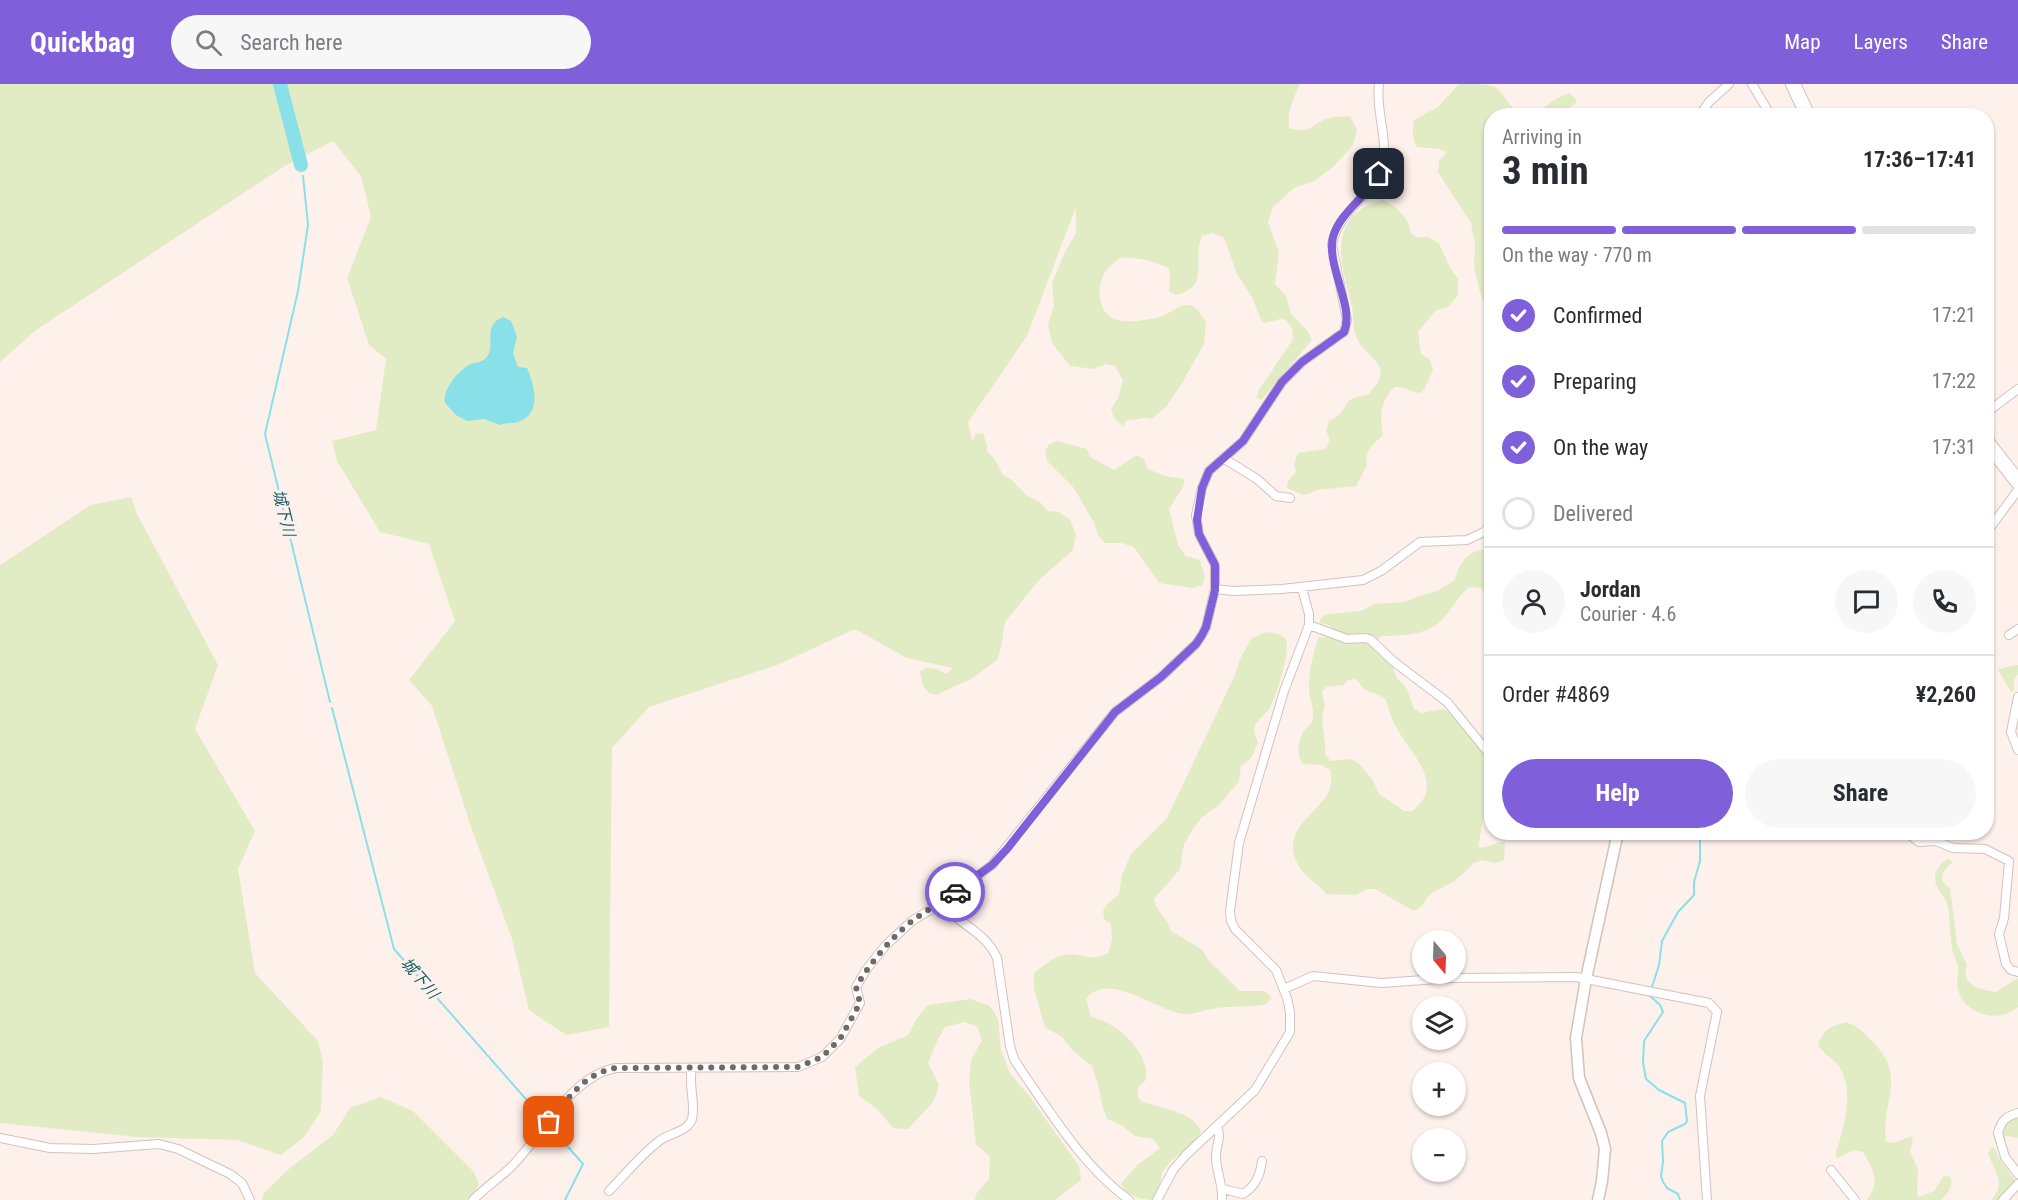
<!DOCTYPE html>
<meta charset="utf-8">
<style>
:root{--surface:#fff;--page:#f7f7f7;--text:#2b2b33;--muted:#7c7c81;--line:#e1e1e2;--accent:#7f5fda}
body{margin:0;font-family:"Roboto Condensed","Noto Sans JP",sans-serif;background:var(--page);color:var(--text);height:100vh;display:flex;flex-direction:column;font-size:22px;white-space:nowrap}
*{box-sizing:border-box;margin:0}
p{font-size:20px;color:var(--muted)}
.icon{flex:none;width:33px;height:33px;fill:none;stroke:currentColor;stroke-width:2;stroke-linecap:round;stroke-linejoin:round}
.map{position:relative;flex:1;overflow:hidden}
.details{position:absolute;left:1484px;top:24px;width:510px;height:732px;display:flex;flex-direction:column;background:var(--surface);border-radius:24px;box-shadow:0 2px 4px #0004}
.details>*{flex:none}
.needle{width:39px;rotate:161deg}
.controls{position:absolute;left:1412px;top:846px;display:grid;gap:12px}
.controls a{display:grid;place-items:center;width:54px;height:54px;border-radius:50%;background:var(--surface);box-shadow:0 2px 4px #0004;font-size:30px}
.pin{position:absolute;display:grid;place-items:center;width:51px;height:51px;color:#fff;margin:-26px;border-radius:12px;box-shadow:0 3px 9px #0006}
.courier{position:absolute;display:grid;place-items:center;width:60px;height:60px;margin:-30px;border:4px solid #7f5fda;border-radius:50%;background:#fff;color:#222;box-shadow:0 2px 8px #0007}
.summary em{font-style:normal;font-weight:700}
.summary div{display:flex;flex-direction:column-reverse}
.summary{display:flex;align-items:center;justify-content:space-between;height:102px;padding:0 18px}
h1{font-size:39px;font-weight:700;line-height:45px}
.bar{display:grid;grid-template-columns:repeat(4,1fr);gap:9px 6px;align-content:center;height:72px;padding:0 18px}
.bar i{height:8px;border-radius:4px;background:var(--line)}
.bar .active{background:var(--accent)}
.bar p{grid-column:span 4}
.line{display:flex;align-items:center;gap:15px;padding:0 18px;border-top:2px solid var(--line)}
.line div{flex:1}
.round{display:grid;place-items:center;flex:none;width:63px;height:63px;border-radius:32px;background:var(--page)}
ol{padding:0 18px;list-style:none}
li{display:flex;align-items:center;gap:18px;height:66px}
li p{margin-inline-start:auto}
li .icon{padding:6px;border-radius:50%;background:var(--accent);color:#fff;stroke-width:4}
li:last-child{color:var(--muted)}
li i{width:33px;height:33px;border:3px solid var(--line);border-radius:50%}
.primary-button{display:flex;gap:12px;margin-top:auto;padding:12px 18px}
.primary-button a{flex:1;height:69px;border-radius:36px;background:var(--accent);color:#fff;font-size:24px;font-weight:700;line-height:69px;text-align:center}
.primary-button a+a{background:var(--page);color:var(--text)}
header{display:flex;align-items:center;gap:36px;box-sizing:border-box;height:84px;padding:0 30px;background:var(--accent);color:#fff}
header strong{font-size:28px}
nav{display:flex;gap:33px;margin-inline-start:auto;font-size:21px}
.search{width:420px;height:54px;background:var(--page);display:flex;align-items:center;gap:15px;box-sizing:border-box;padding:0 21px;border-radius:33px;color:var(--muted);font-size:22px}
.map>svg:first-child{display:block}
.green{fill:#e1ebc4;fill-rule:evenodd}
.water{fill:#89e0e8}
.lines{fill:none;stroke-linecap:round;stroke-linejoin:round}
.stream{stroke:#89e0e8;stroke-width:2}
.river{stroke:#89e0e8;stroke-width:14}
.minor-casing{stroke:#d2c2bc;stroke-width:10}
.tertiary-casing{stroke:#d2c2bc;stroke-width:13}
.trunk-casing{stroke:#d2c2bc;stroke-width:16}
.minor{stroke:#fff;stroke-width:8}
.tertiary{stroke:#fff;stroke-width:10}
.trunk{stroke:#fff;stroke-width:14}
.done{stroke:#726966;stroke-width:6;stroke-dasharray:0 10.8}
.route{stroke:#7f5fda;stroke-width:8}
.labels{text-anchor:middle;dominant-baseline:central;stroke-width:6;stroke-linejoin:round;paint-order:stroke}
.water-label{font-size:16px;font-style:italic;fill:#165f65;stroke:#fef1ec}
</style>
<header>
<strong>Quickbag</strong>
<div class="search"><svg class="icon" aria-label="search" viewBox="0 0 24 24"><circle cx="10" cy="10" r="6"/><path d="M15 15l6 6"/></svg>Search here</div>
<nav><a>Map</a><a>Layers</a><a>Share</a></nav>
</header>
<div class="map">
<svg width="2018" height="1116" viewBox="0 0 2018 1116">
<rect width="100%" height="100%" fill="#fef1ec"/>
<path class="green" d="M 0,0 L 1300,0 C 1293,15 1287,28 1289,44 C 1315,51 1311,38 1330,34 C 1336,32 1344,33 1350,32 L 1357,46 L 1353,61 L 1333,83 L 1314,97 L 1294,104 L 1273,123 L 1268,138 L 1279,168 L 1275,200 L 1286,212 L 1291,230 L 1307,246 L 1312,256 L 1261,316 L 1256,314 L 1259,306 L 1293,255 L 1292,244 L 1286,236 L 1280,235 L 1265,239 L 1261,236 L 1252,213 L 1237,190 L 1224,154 L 1212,149 L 1202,152 C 1191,176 1212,202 1176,211 L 1169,207 L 1170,190 L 1169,184 C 1152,177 1138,173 1120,174 C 1115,178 1109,182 1106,187 C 1094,205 1098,235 1123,237 C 1136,238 1148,236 1160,233 C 1170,230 1178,220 1190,221 C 1197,222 1202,233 1206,238 L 1204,260 L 1182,299 L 1166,323 L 1151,335 C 1141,332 1136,337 1127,336 L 1123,342 L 1114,334 L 1111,325 L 1119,312 L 1123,296 L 1115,282 L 1105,280 L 1094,285 L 1070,282 L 1052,259 L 1048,241 L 1054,221 L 1052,199 L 1064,170 L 1076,149 L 1076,123 L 1027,252 L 968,338 L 972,357 L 976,350 L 983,349 L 987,362 L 987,368 L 994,374 L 1003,391 L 1011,395 L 1026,411 L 1040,418 L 1048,427 L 1059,428 L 1070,436 L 1076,451 L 1073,466 L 1039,496 L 1005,538 L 1001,564 L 997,576 L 973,594 L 936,611 L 929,609 L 923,602 L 920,587 C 928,581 938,585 946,590 L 953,584 L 907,574 L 855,545 L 777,581 L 649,623 L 612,664 L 609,943 L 566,951 L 529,926 L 512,855 L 471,743 L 432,622 L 409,596 L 455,537 L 429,460 L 380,448 L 337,377 L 332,357 L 376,346 L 386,275 L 369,261 L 347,194 L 371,133 L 361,92 L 333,57 L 283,83 L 36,246 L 0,278 Z
M 1459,0 C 1504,0 1492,0 1519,31 L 1491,32 L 1491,237 L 1480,208 L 1474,183 L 1475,161 L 1471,139 L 1438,88 L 1439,77 L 1447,68 L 1439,65 L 1417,63 C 1412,54 1412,45 1414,36 L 1438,23 Z
M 1569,9 L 1576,15 L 1576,19 L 1559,31 L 1533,31 L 1556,15 Z
M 1382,115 C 1394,121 1410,134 1410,148 L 1416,153 L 1428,153 L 1439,159 L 1449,182 L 1458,195 L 1458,211 L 1448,223 L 1435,227 L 1418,248 L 1421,270 L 1430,276 L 1433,286 L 1424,306 L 1420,309 C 1410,308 1405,302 1394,303 C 1381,317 1379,332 1383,351 C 1375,359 1363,367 1367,381 L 1356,402 L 1316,406 L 1309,410 L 1303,411 L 1287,404 L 1288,397 L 1296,388 L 1294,380 L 1298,369 L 1326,365 L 1330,356 L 1326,346 L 1329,337 C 1353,327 1336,314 1368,311 C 1398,278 1367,278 1357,254 C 1352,244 1354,234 1352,223 C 1345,191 1327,148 1362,125 C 1368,121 1376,118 1382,115 Z
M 1057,357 L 1087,365 L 1090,373 L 1114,386 L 1137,371 L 1144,375 L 1148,385 L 1165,392 L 1185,395 L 1183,403 L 1169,425 L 1178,461 L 1186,472 L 1200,476 L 1205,494 L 1202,501 L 1193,504 L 1159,499 L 1134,463 L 1121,459 L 1105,459 L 1099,453 L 1094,439 L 1074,404 L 1048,378 L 1045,369 L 1048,361 Z
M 131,413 L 137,430 L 218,581 L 195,645 L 255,747 L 238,785 L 255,889 L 318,957 L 323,978 L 321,1027 L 304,1053 L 281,1071 L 237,1056 L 137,1053 L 0,1039 L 0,481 L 91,421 Z
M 1491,463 L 1491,531 L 1487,514 L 1481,504 L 1469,503 C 1458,512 1452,526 1441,537 C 1426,551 1401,552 1381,552 L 1378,556 L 1379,560 L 1386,566 L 1397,594 L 1407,605 L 1414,625 L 1421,629 L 1443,625 L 1456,633 L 1491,667 L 1491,722 C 1480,734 1482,748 1478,763 C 1488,765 1495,757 1505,758 L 1504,776 L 1496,779 L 1482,776 L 1474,779 L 1456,796 L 1429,811 L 1422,822 L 1414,827 L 1375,805 L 1367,805 L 1356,811 L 1326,810 C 1317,798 1303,792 1297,779 C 1276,735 1342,725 1330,686 L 1322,681 L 1303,680 C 1296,672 1298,657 1303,648 C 1305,644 1310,642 1312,637 C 1316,628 1309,615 1309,604 C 1309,588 1313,568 1319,553 L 1325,554 C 1330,551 1333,548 1331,542 L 1320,539 L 1320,536 L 1324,531 L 1328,530 L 1361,527 L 1375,520 L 1404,518 L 1422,511 L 1437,507 L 1455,496 C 1457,485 1464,472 1476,467 C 1481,465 1486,466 1491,463 ZM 1356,595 L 1364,605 L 1385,614 C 1389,622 1390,633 1395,641 C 1409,669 1448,700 1412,727 L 1404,727 L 1379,710 L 1373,696 L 1358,679 L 1351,675 L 1331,677 L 1325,671 C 1327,654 1318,637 1325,622 L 1322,608 L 1326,603 L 1344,601 L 1348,596 Z
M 1265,548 C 1272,549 1281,549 1286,556 C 1291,566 1276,613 1270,623 C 1267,630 1259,634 1255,641 C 1253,648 1256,653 1258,659 L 1251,674 L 1241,682 L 1239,697 L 1219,721 L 1201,734 L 1193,745 L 1184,760 L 1180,785 L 1154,815 C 1155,826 1168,835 1171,847 L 1203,866 L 1208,876 L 1240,907 L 1265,907 L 1271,913 L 1267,920 C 1249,924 1230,921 1212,925 C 1202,926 1194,931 1185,930 C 1159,929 1108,885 1086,915 L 1091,933 C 1117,938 1150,968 1146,996 L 1138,1003 L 1138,1013 L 1141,1017 C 1160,1025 1190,1026 1201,1046 C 1196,1065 1175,1069 1165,1084 C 1158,1093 1162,1105 1158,1116 C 1143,1116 1130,1114 1121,1100 L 1136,1082 L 1160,1064 L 1153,1055 L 1135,1052 L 1123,1042 L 1107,1035 L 1102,1021 L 1098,1000 L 1092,982 L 1072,966 L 1062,953 L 1045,943 L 1034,905 L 1034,889 C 1043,882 1053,873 1064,871 C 1081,867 1088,879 1108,869 L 1112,856 L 1111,840 L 1104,835 L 1103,827 L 1108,819 L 1119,811 L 1122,791 L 1131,770 L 1167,734 L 1234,593 L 1240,575 L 1251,555 Z
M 2018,581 L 2018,590 L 2014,595 L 2014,607 L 2011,608 L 1998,586 L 2006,583 Z
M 1947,775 L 1951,776 L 1952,779 C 1942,786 1937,797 1950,804 L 1957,860 L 1967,881 C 1960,901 1980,906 1996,908 L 2018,894 L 2018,923 C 2008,931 1996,934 1983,930 C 1969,926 1959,916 1957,901 C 1957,895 1959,888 1958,882 C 1957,876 1953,871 1952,865 C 1950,851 1950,837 1948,823 C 1946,812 1935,806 1935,794 C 1935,785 1941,780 1947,775 Z
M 970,915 L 990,922 L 998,935 L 1001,966 L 1010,989 L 1030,1013 L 1079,1082 L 1081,1096 L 1055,1116 L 975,1116 L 976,1110 L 989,1095 L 990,1073 L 976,1060 L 969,997 L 971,976 L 982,956 L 977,942 L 964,938 L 945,943 L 938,955 L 928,979 L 939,1001 L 934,1017 L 908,1045 L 893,1044 L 877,1025 L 859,1012 L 855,983 L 878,964 L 908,951 L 917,934 L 928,921 Z
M 1846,938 C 1858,942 1864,949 1872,957 C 1909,994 1880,1017 1886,1058 L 1894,1059 L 1911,1052 L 1913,1054 L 1910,1068 L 1918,1085 L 1917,1111 L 1919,1113 L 1934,1107 L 1944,1091 L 1950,1093 C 1955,1101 1947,1110 1941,1116 L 1867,1116 C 1881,1098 1873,1085 1863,1068 L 1853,1066 L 1839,1074 L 1835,1072 C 1843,1046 1856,1006 1838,981 C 1832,974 1824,970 1818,962 C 1823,945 1830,943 1846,938 Z
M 380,1013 L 413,1027 L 474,1088 L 479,1101 L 467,1116 L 262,1116 L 263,1110 L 291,1083 L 333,1051 L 350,1024 Z
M 2018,1032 L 2018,1054 L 2002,1051 L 2003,1041 Z
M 1992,1063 L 1995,1064 L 1999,1075 L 2015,1096 L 2015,1100 L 2002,1116 L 1991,1116 C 2007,1098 1994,1088 1988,1069 Z"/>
<path class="water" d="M 503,233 L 511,237 L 517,253 L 513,269 L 518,283 L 527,284 C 535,302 542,330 518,338 C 512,340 507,338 500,341 L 484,335 L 467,337 L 456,331 L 445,319 C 442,306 458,287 469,281 C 474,278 482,279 486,274 C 497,261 481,242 503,233 Z"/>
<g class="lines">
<path class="stream" d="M 303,92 L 308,141 L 298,207 L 265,350 L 330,618
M 332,624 L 394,865 L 583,1080 L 565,1116
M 1652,903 L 1659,881 L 1662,857 L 1678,828 L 1694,811 L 1694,798 L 1700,777 L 1700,748
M 1649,911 L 1660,921 L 1663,928 L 1644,957 L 1643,978 L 1646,995 L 1659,1006 L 1685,1019 L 1687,1037 L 1685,1040 L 1668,1048 L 1662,1057 L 1663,1078 L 1661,1092 L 1663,1098 L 1667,1104 L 1678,1110 L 1680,1116"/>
<path class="river" d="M 280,0 L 301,81"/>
<defs>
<path id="minor" d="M 1752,0 L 1771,32
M 1699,32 L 1709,18 L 1729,0
M 1986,329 L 2018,305
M 1223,374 L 1257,395 L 1276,412 L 1290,414
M 1986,440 L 1992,441 L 2018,406
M 1215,505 L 1233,507 L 1282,505 L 1363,496 L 1381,487 L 1420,458 L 1467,456 L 1484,448 L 1491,440
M 1309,541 L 1347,555 L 1366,554 L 1371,556 L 1393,577 L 1447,618 L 1491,672
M 2009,551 L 2018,545
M 2018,613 L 2011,648 L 2018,666
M 1906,748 L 1919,758 L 1936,757 L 1953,764 L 1985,765 L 2009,777 L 2004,834 L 1999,850 L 2006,880 L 2011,886 L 2018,888
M 941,819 C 958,840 986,848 997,874 L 1010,962 L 1014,975 L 1021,986 C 1053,1032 1083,1082 1129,1116
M 1284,905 L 1313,892 L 1381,899 L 1452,894 L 1576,893 L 1709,919 L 1717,928 L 1700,1012 L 1707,1116
M 2018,1029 C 2006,1032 2001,1037 1998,1049 L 2005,1073 L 2018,1090
M 1217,1043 C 1222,1053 1216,1060 1216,1072 C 1216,1087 1223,1100 1222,1116
M 0,1054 L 50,1064 L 93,1065 L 159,1060 L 178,1065 L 230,1090 L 242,1099 L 250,1116
M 1831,1086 L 1855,1116
M 1223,1105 L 1243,1110 C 1256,1102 1260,1091 1262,1077
M 609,1107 C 624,1092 645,1066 662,1055 C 672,1049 688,1047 692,1035 C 696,1020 688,1000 692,984
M 473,1116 C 485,1103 500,1094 512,1082 C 543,1051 570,992 616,984 L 798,983 L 822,973 L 840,955 L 860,919 L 856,903 L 866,886 L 885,862 L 912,837 L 941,819 L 992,781 L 1115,628 L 1161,593 L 1196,560 L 1202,551 L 1206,543 L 1215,505 L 1215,481 L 1199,450 L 1196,431 L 1202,404 L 1209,387 L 1243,357 L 1282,298 L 1302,278 L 1344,248 L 1347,236 L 1332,161 C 1337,128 1371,114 1381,83 C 1390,56 1375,28 1379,0
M 1157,1116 L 1173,1086 L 1186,1071 L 1255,1006 L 1290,948 L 1290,928 L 1287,914 L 1276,886 L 1235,845 L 1231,837 L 1230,827 L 1239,759 L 1284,607 L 1309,541 L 1309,530 L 1302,504
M 2003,1116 L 2018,1100"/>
<path id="tertiary" d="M 1598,1116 L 1602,1097 L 1605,1065 L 1601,1049 L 1579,994 L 1576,954 L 1586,895 L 1618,748"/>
<path id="trunk" d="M 1793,0 L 1808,32
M 1986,357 L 2018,398"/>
</defs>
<use href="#minor" class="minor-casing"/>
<use href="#tertiary" class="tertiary-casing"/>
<use href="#trunk" class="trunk-casing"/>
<use href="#minor" class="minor"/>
<use href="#tertiary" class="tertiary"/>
<use href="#trunk" class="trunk"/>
</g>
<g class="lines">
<path class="done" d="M 549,1038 C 568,1015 584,989 616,984 L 798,983 L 822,973 L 840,955 L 860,919 L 856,903 C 871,878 889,856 912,837 C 925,827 941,819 955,808"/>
<path class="route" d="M 955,808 L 992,781 L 1007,765 L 1115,628 L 1161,593 L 1196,560 L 1202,551 L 1206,543 L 1215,506 L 1215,481 L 1199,450 L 1197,436 L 1202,404 L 1209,387 L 1243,357 L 1282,298 L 1302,278 L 1344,248 C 1355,224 1326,181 1333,153 C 1340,128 1367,113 1379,90"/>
</g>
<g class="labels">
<g class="water-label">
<text transform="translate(284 429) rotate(76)">城下川</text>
<text transform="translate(420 894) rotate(49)">城下川</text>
</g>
</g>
</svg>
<div class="controls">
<a><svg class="needle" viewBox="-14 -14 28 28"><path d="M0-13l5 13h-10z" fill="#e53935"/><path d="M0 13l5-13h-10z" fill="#7c7c81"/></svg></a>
<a><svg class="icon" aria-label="layers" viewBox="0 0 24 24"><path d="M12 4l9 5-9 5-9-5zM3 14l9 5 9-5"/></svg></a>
<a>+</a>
<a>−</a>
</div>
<div class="pin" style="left:549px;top:1038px;background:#ea580c"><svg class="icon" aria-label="bag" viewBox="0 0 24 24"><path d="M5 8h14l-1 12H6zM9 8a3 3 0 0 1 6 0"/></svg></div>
<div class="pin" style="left:1379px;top:90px;background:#1f2937"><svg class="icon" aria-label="home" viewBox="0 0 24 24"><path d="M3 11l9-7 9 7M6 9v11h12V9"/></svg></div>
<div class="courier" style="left:955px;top:808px"><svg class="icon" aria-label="car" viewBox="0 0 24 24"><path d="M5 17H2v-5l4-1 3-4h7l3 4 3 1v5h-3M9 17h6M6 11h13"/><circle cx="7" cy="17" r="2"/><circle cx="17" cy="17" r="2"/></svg></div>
<section class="details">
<div class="summary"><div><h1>3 min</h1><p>Arriving in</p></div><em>17:36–17:41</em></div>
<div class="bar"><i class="active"></i><i class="active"></i><i class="active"></i><i></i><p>On the way · 770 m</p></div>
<ol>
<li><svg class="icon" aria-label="check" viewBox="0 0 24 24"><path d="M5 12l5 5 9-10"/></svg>Confirmed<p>17:21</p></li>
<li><svg class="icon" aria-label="check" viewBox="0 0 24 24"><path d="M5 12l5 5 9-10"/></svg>Preparing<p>17:22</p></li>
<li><svg class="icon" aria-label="check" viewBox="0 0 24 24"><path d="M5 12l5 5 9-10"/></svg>On the way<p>17:31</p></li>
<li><i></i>Delivered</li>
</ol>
<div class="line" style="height:108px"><a class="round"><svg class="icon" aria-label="person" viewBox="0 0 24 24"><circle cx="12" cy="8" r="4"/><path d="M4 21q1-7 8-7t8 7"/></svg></a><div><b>Jordan</b><p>Courier · 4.6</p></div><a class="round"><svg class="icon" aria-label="chat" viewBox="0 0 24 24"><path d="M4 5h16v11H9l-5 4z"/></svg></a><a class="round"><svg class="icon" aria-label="phone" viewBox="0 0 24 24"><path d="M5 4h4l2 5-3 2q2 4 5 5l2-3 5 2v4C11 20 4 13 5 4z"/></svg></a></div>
<div class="line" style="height:78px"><div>Order #4869</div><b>¥2,260</b></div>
<div class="primary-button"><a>Help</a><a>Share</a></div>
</section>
</div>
